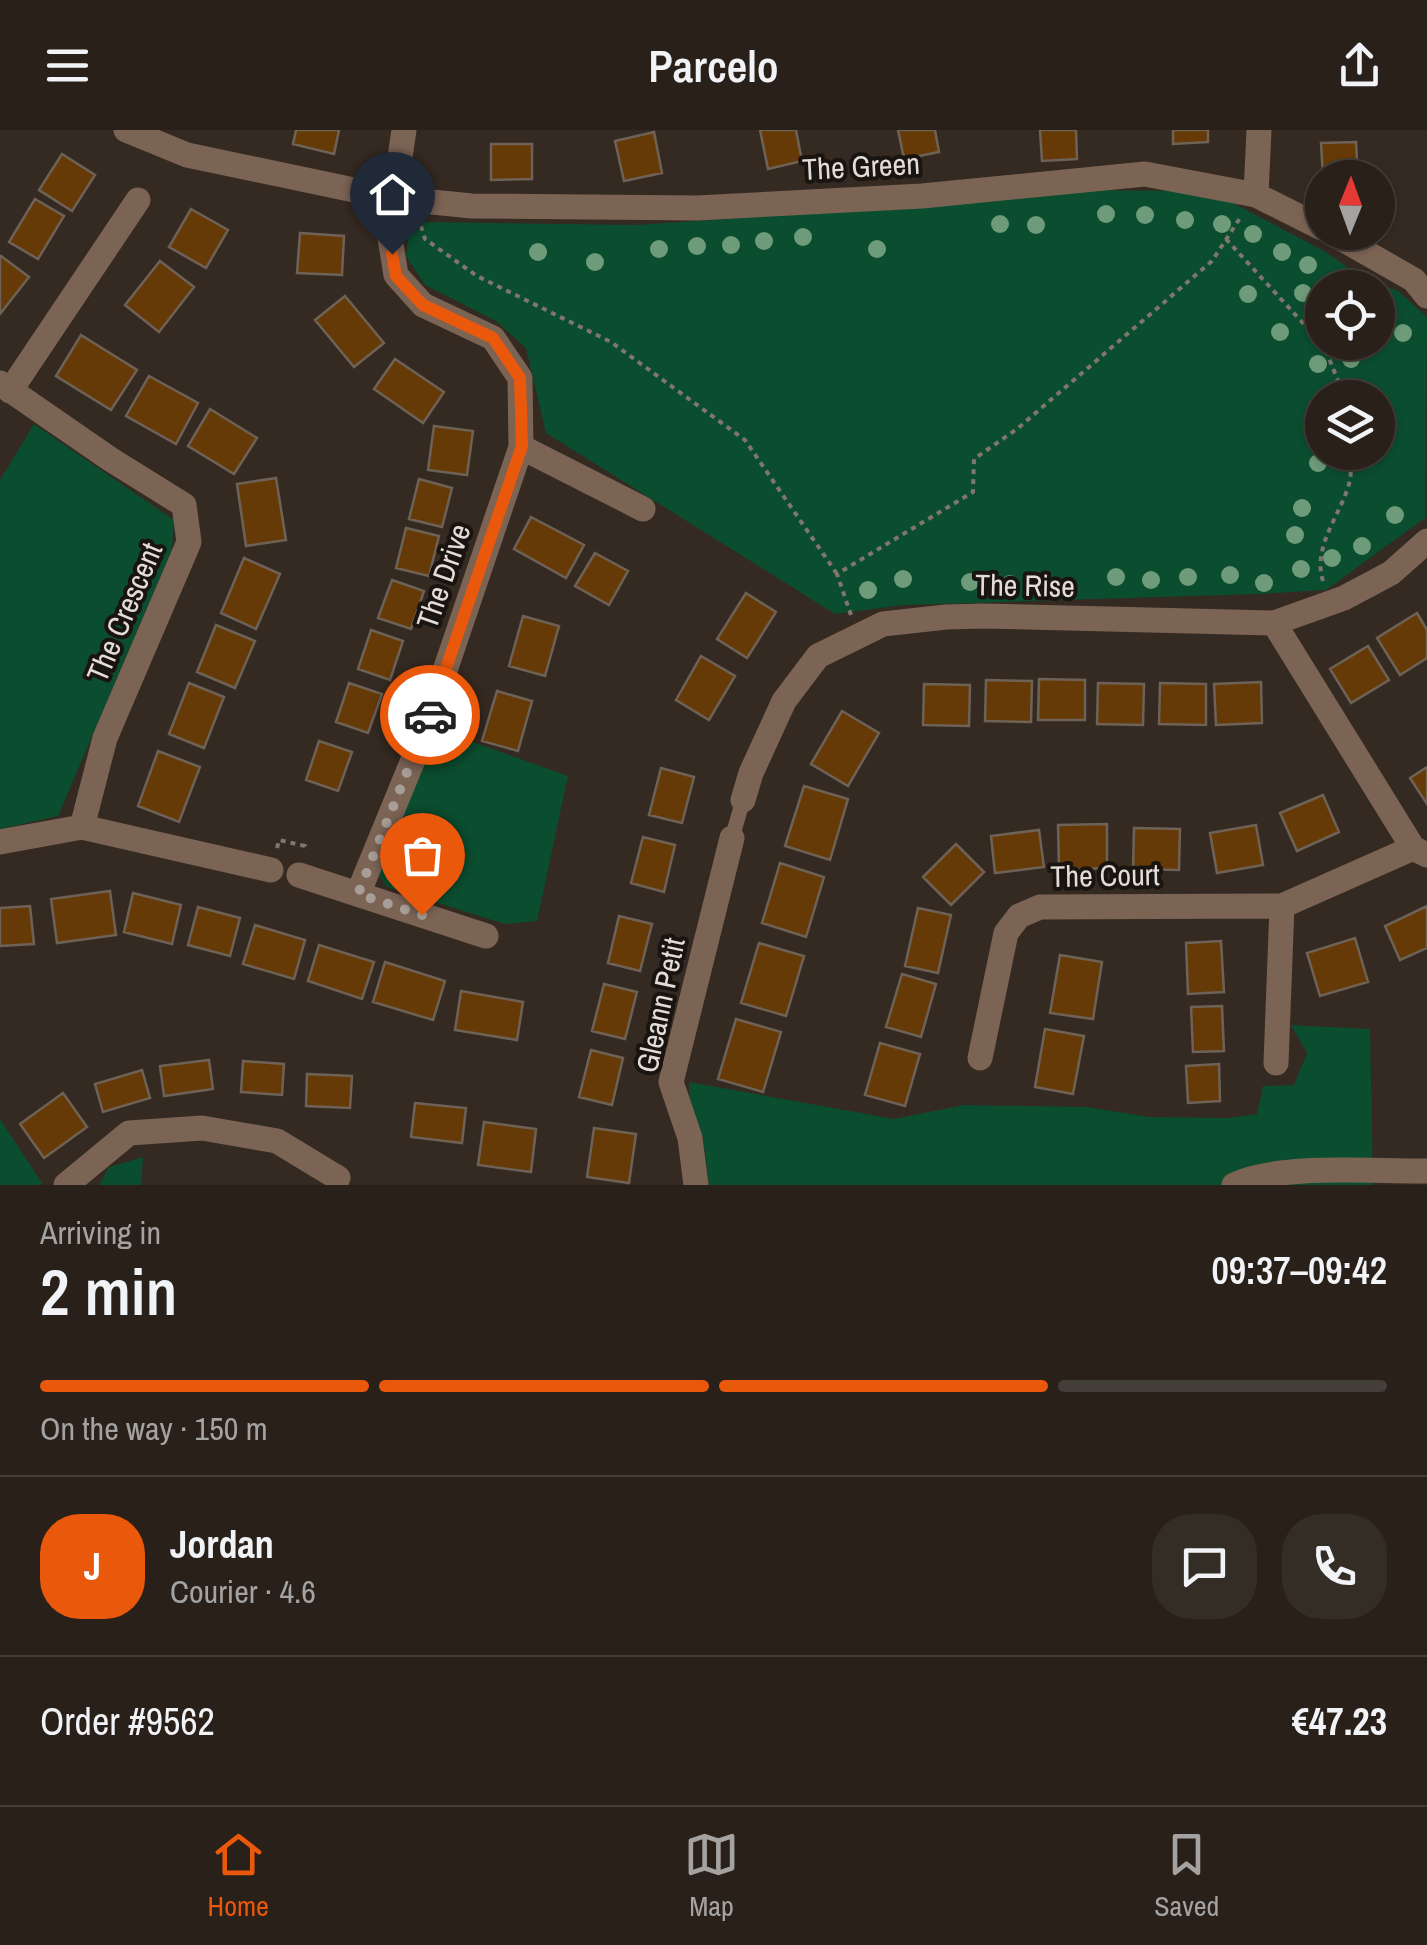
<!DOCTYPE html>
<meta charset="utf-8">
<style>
:root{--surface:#282019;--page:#342d26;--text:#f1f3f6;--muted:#a5a3a2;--line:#443e38;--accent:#ea580c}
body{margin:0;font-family:"Archivo Narrow",sans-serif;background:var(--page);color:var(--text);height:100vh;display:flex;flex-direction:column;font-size:38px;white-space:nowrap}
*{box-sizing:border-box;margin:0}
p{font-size:32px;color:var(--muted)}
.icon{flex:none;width:55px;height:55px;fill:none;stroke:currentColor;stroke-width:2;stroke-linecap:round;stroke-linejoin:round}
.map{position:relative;height:1055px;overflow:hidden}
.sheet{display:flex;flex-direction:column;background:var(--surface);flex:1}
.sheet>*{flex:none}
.needle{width:65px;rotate:1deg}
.tools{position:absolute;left:1305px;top:30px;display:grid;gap:20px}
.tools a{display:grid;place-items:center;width:90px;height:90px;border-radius:50%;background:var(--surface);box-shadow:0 2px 8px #0004,0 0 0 2px var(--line);font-size:50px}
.pin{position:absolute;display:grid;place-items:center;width:85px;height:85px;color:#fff;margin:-102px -42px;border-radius:50% 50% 50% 0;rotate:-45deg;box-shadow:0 0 10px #0007}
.pin .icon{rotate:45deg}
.courier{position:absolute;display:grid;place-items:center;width:100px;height:100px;margin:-50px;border:8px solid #ea580c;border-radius:50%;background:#fff;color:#222;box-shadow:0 2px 12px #0007}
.headline em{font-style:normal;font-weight:600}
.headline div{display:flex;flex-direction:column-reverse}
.headline{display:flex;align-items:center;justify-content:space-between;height:170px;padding:0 40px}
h1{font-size:65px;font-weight:600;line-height:75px}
.bar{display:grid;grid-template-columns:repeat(4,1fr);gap:15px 10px;align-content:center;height:120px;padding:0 40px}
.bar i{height:12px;border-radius:8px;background:var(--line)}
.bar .on{background:var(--accent)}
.bar p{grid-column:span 4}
.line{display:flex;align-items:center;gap:25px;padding:0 40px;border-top:2px solid var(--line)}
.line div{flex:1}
.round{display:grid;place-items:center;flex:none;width:105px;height:105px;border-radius:40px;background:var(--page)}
header{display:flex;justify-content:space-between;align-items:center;height:130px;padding:0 40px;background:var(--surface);font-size:45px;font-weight:600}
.dock{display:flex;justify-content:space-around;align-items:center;height:140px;border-top:2px solid var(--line);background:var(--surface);font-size:28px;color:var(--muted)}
.dock a{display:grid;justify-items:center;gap:5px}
.dock .on{color:var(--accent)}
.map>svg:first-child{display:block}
.green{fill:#0b4d2f;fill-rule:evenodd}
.building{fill:#663a07;stroke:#6e6257;stroke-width:2.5}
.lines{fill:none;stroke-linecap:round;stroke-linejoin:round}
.path{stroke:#7f766e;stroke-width:4;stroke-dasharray:5 5;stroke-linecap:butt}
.lane{stroke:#7c6455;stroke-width:15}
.street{stroke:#7c6455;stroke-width:25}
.tree{fill:#6e9b7a}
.done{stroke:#a79e97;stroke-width:10;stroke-dasharray:0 18}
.route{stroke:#ea580c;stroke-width:12}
.labels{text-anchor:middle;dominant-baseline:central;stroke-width:8;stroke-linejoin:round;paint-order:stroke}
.street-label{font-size:30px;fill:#e4ddd7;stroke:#191410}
</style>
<header><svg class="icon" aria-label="menu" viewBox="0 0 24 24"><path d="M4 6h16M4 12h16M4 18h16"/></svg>Parcelo<svg class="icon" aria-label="share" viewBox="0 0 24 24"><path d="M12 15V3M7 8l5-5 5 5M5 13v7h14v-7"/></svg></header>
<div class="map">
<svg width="1427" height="1055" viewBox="0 0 1427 1055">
<rect width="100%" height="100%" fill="#352a21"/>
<path class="green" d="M 1079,60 L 1181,61 L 1233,73 L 1324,121 L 1362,147 L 1398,161 L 1427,187 L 1425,388 L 1326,460 L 1257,464 L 904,475 L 835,484 L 546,303 L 526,218 L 496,191 L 425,155 L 406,126 L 409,102 L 419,92 L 635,95 L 985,72 ZM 1322,158 L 1378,158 L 1378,212 L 1322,212 ZM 1322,268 L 1378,268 L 1378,322 L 1322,322 Z
M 34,294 L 174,390 L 172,419 L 58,686 L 0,699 L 0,350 Z
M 437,599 L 568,646 L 537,791 L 505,794 L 387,757 L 376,742 Z
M 1291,895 L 1370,899 L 1373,1055 L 709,1055 L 703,1008 L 689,972 L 689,952 L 894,989 L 964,975 L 1087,977 L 1149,987 L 1229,988 L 1257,984 L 1263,956 L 1294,955 L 1307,923 Z
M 0,989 L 42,1053 L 39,1055 L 0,1055 Z
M 143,1027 L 141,1055 L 99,1055 L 109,1037 Z"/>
<path class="building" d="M 296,0 L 339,0 L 334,24 L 293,14 Z
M 760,0 L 796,0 L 802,31 L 768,39 Z
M 898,0 L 935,0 L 939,22 L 904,29 Z
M 1040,0 L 1076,0 L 1077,29 L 1042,31 Z
M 1173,0 L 1208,0 L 1208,12 L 1173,14 Z
M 654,2 L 662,43 L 624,51 L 615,11 Z
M 1356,12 L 1358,48 L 1323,48 L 1321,13 Z
M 491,14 L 532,14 L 532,49 L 491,50 Z
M 62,24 L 95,45 L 72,81 L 39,60 Z
M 35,69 L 64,86 L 38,129 L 9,112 Z
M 191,79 L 228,100 L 206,138 L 169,117 Z
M 300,103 L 344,106 L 342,145 L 297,143 Z
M 1,126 L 29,147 L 0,184 L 0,127 Z
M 160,131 L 194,157 L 159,202 L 125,175 Z
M 345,166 L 384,213 L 354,237 L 315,190 Z
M 81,205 L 137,240 L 111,280 L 56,246 Z
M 395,229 L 444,262 L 423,293 L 374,259 Z
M 149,246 L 198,273 L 176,314 L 126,286 Z
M 210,279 L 257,308 L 234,344 L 188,316 Z
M 434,296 L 473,301 L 467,345 L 428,340 Z
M 276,348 L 286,410 L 246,416 L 237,354 Z
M 419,349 L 452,358 L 442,397 L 409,389 Z
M 531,387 L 584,415 L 566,448 L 514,419 Z
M 406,398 L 439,406 L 429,446 L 396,438 Z
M 595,423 L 628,441 L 609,475 L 575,456 Z
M 244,428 L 280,444 L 256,499 L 221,483 Z
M 392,450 L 424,461 L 411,499 L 378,488 Z
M 746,463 L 776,482 L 747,528 L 717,509 Z
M 1417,483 L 1427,500 L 1427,528 L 1400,545 L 1377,508 Z
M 523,486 L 559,496 L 545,546 L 509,536 Z
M 216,495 L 255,511 L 235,558 L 197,542 Z
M 371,500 L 403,511 L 390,550 L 358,539 Z
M 1368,516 L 1389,550 L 1351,573 L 1330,539 Z
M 701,526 L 735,546 L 709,590 L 676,570 Z
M 1039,549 L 1085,550 L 1085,590 L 1038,590 Z
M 986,550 L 1032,551 L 1031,592 L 985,591 Z
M 1261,552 L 1262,593 L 1216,595 L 1214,554 Z
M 189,553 L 224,567 L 204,618 L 169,604 Z
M 349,553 L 382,564 L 368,603 L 336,592 Z
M 1098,553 L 1144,554 L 1143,595 L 1097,594 Z
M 1160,553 L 1206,554 L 1206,595 L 1159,594 Z
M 924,554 L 970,555 L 969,596 L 923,595 Z
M 497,561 L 532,571 L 518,621 L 482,611 Z
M 842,581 L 879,603 L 848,656 L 811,634 Z
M 319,611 L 352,622 L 338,661 L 306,650 Z
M 158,621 L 200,637 L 179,692 L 138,676 Z
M 1427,637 L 1427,674 L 1410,648 Z
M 661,638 L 694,647 L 682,693 L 649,685 Z
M 804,656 L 848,669 L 830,730 L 785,716 Z
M 1323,665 L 1339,702 L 1297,721 L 1280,683 Z
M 1107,694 L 1107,738 L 1059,740 L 1058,695 Z
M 1256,695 L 1263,735 L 1217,743 L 1210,703 Z
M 1134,698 L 1180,699 L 1179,740 L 1133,739 Z
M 1039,700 L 1044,737 L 995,743 L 991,706 Z
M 643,707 L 675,715 L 664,762 L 631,753 Z
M 956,714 L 984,742 L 951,775 L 923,747 Z
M 780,733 L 824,747 L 806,807 L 762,793 Z
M 110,761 L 116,805 L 57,813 L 51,769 Z
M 133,763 L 181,775 L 172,814 L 124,802 Z
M 30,776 L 34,814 L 0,816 L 0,778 Z
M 1427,776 L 1427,818 L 1400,830 L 1385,796 Z
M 198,777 L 240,788 L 230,826 L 188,815 Z
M 918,778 L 951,785 L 938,843 L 905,836 Z
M 619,786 L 652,794 L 640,841 L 608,833 Z
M 255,795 L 305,810 L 294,849 L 243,834 Z
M 1355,808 L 1368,852 L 1320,866 L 1307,823 Z
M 1221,811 L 1224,862 L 1188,864 L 1186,813 Z
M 759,813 L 804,826 L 786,886 L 741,873 Z
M 319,815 L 374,832 L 362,869 L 308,851 Z
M 1060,825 L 1102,832 L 1093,889 L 1050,883 Z
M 385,832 L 445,851 L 433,890 L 373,872 Z
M 902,844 L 936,854 L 921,907 L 886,897 Z
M 604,854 L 637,862 L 625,909 L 592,901 Z
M 461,861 L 523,872 L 517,910 L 455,900 Z
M 1222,876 L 1224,921 L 1193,922 L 1191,877 Z
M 736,889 L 781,902 L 763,962 L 718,949 Z
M 1045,899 L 1084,906 L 1073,964 L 1035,957 Z
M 880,913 L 920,924 L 905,976 L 865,965 Z
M 591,920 L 623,928 L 612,975 L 579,967 Z
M 209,930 L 213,959 L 164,966 L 160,936 Z
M 243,931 L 284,934 L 282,965 L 241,962 Z
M 1219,934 L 1220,971 L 1188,973 L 1186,936 Z
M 142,940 L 150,968 L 103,982 L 95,954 Z
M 307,944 L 352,946 L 350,978 L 306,976 Z
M 63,963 L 87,997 L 44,1028 L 20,994 Z
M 415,973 L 466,978 L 462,1013 L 411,1007 Z
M 484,992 L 536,999 L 531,1042 L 478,1035 Z
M 594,998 L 636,1004 L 629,1053 L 587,1047 Z"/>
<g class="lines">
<path class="path" d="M 421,96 L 425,109 L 477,146 L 611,212 L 745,310 L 837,444
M 1226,109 L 1324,216 L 1345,268
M 1323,451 C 1312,417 1340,386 1349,354 C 1352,345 1350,333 1350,322
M 851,485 L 837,444 L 973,362 L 974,329 L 1017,299 L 1212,131 L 1242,85
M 277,718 L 279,710 L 305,716 L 304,721"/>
<path class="lane" d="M 732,708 L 743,670"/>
<path class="street" d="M 126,0 L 187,25 L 392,68 L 472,76 L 697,78 L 922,66 L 1145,44 L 1256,65 L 1322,98
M 1256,65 L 1259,0
M 1330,102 L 1414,150 L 1427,166
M 0,253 L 110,329 L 184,375 L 189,412 L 105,608 L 82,697 L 0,712
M 10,261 L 138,70
M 521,317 L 643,379
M 1274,493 L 1413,718 L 1427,725
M 743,670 L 751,643 L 784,571 L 818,526 L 883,494 L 946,487 L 983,486 L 1274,493 L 1344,468 L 1391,443 L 1427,411
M 82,697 L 271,740
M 299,745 L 486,806
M 358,764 L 422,608 L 521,317 L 520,248 L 493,208 L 423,175 L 396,145 L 389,102 L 404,0
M 980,928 L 1006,803 L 1019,786 L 1040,777 L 1282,776 L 1413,718
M 1276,933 L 1282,776
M 66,1055 L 129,1003 L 202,998 L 277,1011 L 338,1048
M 696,1055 L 690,1008 L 671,952 L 732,708
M 1234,1055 C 1280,1033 1375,1042 1427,1041"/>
</g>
<g class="tree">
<circle cx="1106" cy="84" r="9"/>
<circle cx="1145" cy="85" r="9"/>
<circle cx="1185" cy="90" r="9"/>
<circle cx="1000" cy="94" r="9"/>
<circle cx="1222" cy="94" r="9"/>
<circle cx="1036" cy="95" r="9"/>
<circle cx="1253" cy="104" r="9"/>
<circle cx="803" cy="107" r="9"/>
<circle cx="764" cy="111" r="9"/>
<circle cx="731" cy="115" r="9"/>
<circle cx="697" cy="116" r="9"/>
<circle cx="659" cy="119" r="9"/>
<circle cx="877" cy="119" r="9"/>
<circle cx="538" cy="122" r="9"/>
<circle cx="1282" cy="122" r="9"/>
<circle cx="595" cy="132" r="9"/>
<circle cx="1308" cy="135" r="9"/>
<circle cx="1303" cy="163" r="9"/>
<circle cx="1248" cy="164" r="9"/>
<circle cx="1280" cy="202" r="9"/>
<circle cx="1403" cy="203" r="9"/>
<circle cx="1351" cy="229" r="9"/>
<circle cx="1318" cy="234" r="9"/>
<circle cx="1318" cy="333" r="9"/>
<circle cx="1302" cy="378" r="9"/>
<circle cx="1395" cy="385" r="9"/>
<circle cx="1295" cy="405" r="9"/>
<circle cx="1362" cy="416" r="9"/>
<circle cx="1332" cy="428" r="9"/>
<circle cx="1301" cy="439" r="9"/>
<circle cx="1230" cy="445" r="9"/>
<circle cx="1116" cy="447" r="9"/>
<circle cx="1188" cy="447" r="9"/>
<circle cx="903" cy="449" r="9"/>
<circle cx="1151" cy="450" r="9"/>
<circle cx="970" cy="452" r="9"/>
<circle cx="1264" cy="453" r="9"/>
<circle cx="1010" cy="454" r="9"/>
<circle cx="1045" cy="454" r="9"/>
<circle cx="868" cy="460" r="9"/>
</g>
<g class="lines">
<path class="done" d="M 422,785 L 358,764 L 430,585"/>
<path class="route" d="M 392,124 L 396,146 L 423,175 L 493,208 L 520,248 L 522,316 L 430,585"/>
</g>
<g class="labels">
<g class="street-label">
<text transform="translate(861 36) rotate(-3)">The Green</text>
<text transform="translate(443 446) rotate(-71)">The Drive</text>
<text transform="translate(1025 455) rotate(1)">The Rise</text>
<text transform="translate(124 482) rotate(-67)">The Crescent</text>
<text transform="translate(1105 745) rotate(-1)">The Court</text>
<text transform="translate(660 875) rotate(-78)">Gleann Petit</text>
</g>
</g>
</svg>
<div class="tools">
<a><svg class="needle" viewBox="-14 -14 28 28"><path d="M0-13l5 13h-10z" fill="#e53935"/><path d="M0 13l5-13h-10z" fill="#a5a3a2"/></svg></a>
<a><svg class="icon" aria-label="locate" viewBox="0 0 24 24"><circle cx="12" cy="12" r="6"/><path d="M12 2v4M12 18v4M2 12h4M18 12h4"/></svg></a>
<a><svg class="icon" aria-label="layers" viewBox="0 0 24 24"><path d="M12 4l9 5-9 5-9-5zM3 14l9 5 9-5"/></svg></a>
</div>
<div class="pin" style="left:422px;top:785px;background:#ea580c"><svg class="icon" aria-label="bag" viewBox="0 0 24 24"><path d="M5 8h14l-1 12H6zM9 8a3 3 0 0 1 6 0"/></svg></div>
<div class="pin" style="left:392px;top:124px;background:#1f2937"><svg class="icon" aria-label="home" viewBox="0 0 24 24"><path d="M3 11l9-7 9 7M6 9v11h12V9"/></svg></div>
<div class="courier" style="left:430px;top:585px"><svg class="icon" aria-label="car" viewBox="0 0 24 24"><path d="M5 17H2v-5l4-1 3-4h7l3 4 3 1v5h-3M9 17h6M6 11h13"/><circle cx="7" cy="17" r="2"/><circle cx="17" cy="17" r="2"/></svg></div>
</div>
<section class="sheet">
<div class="headline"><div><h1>2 min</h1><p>Arriving in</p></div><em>09:37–09:42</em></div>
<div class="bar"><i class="on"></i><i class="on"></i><i class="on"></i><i></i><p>On the way · 150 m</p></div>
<div class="line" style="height:180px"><b class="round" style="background:var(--accent);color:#fff">J</b><div><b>Jordan</b><p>Courier · 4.6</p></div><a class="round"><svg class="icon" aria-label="chat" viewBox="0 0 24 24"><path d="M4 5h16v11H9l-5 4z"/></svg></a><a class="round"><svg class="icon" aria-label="phone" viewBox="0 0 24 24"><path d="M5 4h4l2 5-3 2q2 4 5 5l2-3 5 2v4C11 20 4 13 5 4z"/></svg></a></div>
<div class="line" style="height:130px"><div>Order #9562</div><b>€47.23</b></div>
</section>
<nav class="dock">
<a class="on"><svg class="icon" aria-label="home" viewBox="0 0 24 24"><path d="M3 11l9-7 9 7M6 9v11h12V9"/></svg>Home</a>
<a><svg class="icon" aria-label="map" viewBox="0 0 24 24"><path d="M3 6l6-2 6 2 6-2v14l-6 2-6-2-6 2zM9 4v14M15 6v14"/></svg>Map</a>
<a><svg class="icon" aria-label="saved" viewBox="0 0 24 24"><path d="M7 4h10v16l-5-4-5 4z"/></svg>Saved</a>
</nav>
